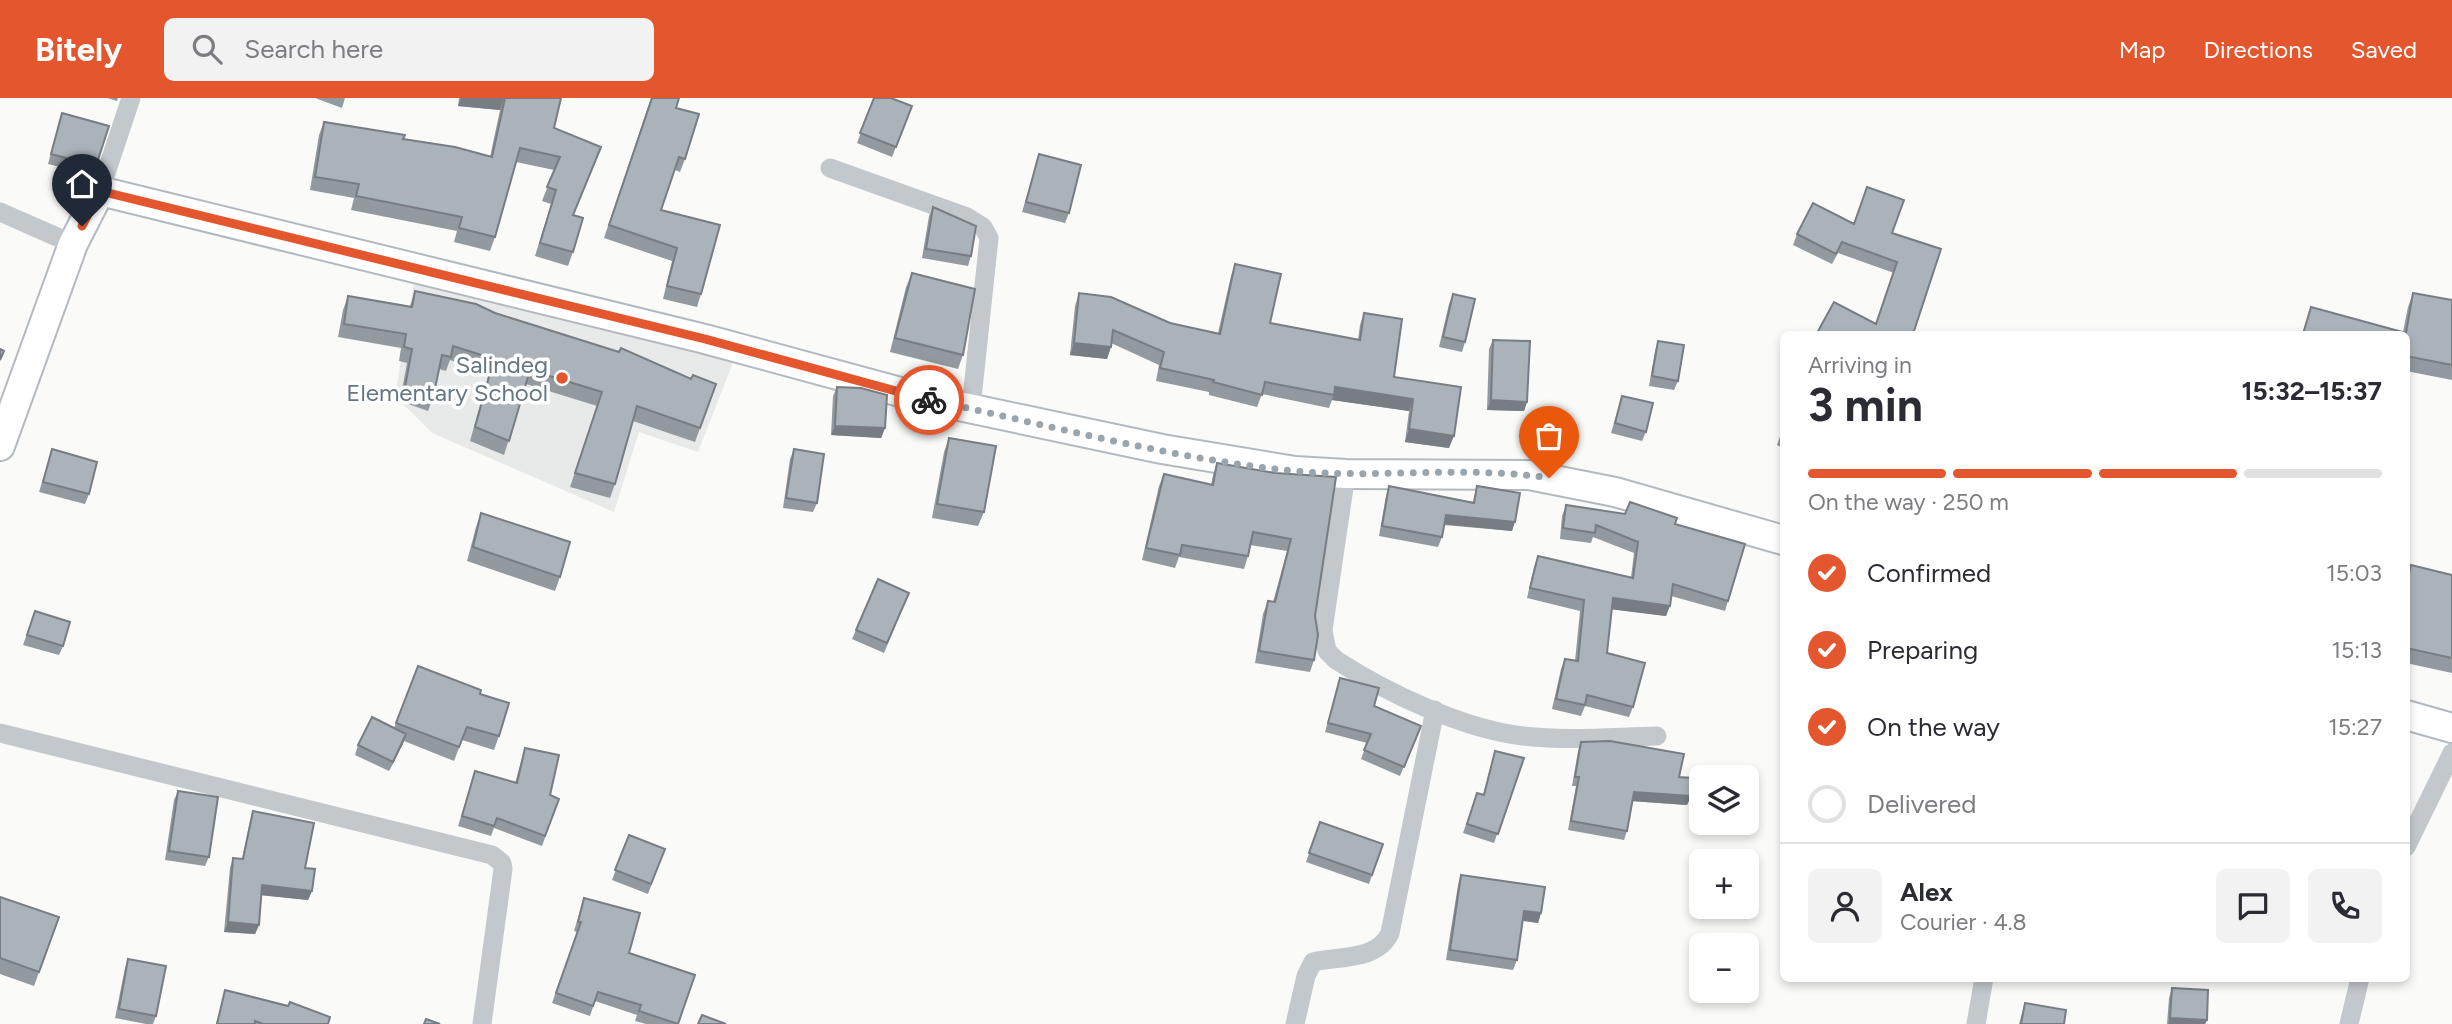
<!DOCTYPE html>
<meta charset="utf-8">
<style>
:root{--surface:#fff;--page:#f2f2f3;--text:#2b2b33;--muted:#7c7c81;--line:#e1e1e2;--accent:#e4572e}
body{margin:0;font-family:Figtree,sans-serif;background:var(--page);color:var(--text);height:100vh;display:flex;flex-direction:column;font-size:26px;white-space:nowrap}
*{box-sizing:border-box;margin:0}
p{font-size:23px;color:var(--muted)}
.icon{flex:none;width:38px;height:38px;fill:none;stroke:currentColor;stroke-width:2;stroke-linecap:round;stroke-linejoin:round}
.map{position:relative;flex:1;overflow:hidden}
.side{position:absolute;left:1780px;top:233px;width:630px;height:651px;display:flex;flex-direction:column;background:var(--surface);border-radius:10px;box-shadow:0 4px 10px #0003}
.side>*{flex:none}
.buttons{position:absolute;left:1689px;top:667px;display:grid;gap:14px}
.buttons a{display:grid;place-items:center;width:70px;height:70px;border-radius:10px;background:var(--surface);box-shadow:0 4px 10px #0003;font-size:35px}
.pin{position:absolute;display:grid;place-items:center;width:60px;height:60px;color:#fff;margin:-72px -30px;border-radius:50% 50% 50% 0;rotate:-45deg;box-shadow:0 0 7px #0007}
.pin .icon{rotate:45deg}
.courier{position:absolute;display:grid;place-items:center;width:70px;height:70px;margin:-35px;border:5px solid #e4572e;border-radius:50%;background:#fff;color:#222;box-shadow:0 2px 9px #0007}
.headline em{font-style:normal;font-weight:700}
.headline div{display:flex;flex-direction:column-reverse}
.headline{display:flex;align-items:center;justify-content:space-between;height:119px;padding:0 28px}
h1{font-size:46px;font-weight:700;line-height:52px}
.bar{display:grid;grid-template-columns:repeat(4,1fr);gap:10px 7px;align-content:center;height:84px;padding:0 28px}
.bar i{height:9px;border-radius:5px;background:var(--line)}
.bar .active{background:var(--accent)}
.bar p{grid-column:span 4}
.line{display:flex;align-items:center;gap:18px;padding:0 28px;border-top:2px solid var(--line)}
.line div{flex:1}
.round{display:grid;place-items:center;flex:none;width:74px;height:74px;border-radius:10px;background:var(--page)}
ol{padding:0 28px;list-style:none}
li{display:flex;align-items:center;gap:21px;height:77px}
li p{margin-inline-start:auto}
li .icon{padding:7px;border-radius:50%;background:var(--accent);color:#fff;stroke-width:4}
li:last-child{color:var(--muted)}
li i{width:38px;height:38px;border:4px solid var(--line);border-radius:50%}
header{display:flex;align-items:center;gap:42px;box-sizing:border-box;height:98px;padding:0 35px;background:var(--accent);color:#fff}
header strong{font-size:33px}
nav{display:flex;gap:38px;margin-inline-start:auto;font-size:24px}
.search{width:490px;height:63px;background:var(--page);display:flex;align-items:center;gap:18px;box-sizing:border-box;padding:0 24px;border-radius:10px;color:var(--muted);font-size:26px}
.map>svg:first-child{display:block}
.built{fill:#e8e9e9}
.lines{fill:none;stroke-linecap:round;stroke-linejoin:round}
.secondary-casing{stroke:#b3babf;stroke-width:32}
.street{stroke:#c3c8cc;stroke-width:19}
.secondary{stroke:#fff;stroke-width:28}
.wall{fill:#929a9f}
.shaded-wall{fill:#777d82}
.building{fill:#aab3b9;stroke:#777d82;stroke-width:2}
.done{stroke:#99a4ac;stroke-width:7;stroke-dasharray:0 12.6}
.route{stroke:#e4572e;stroke-width:9}
.poi-dot{fill:#e4572e;stroke:#fff;stroke-width:2.5}
.labels{text-anchor:middle;dominant-baseline:central;stroke-width:7;stroke-linejoin:round;paint-order:stroke}
.poi-label{font-size:24px;fill:#657683;stroke:#fff;text-anchor:end}
</style>
<header>
<strong>Bitely</strong>
<div class="search"><svg class="icon" aria-label="search" viewBox="0 0 24 24"><circle cx="10" cy="10" r="6"/><path d="M15 15l6 6"/></svg>Search here</div>
<nav><a>Map</a><a>Directions</a><a>Saved</a></nav>
</header>
<div class="map">
<svg width="2452" height="926" viewBox="0 0 2452 926">
<rect width="100%" height="100%" fill="#fafaf8"/>
<path class="built" d="M 416,173 L 734,262 L 698,354 L 639,334 L 614,414 L 432,335 L 395,298 Z"/>
<g class="lines">
<defs>
<path id="secondary" d="M 0,348 L 73,146 L 100,93 L 705,241 L 926,301 L 1162,351 L 1295,373 L 1346,376 L 1529,377 L 1615,394 L 1783,442
M 2406,617 L 2452,630"/>
</defs>
<use href="#secondary" class="secondary-casing"/>
<path class="street" d="M 830,70 L 967,119 L 983,129 L 989,140 L 971,310
M 100,93 L 131,0
M 0,114 L 73,146
M 1346,376 L 1323,532 L 1327,553 L 1336,562 C 1387,595 1463,631 1523,638 C 1568,643 1612,639 1657,638
M 0,635 L 492,757 L 502,765 L 503,771 L 482,926
M 2406,749 L 2452,655
M 1295,926 L 1306,878 L 1313,864 C 1339,858 1377,863 1390,835 L 1435,612
M 1976,926 L 1984,880
M 2349,926 L 2360,880"/>
<use href="#secondary" class="secondary"/>
</g>
<path class="wall" d="M 107,0 L 118,0 L 117,3 Z
M 315,0 L 345,0 L 342,10 Z
M 459,0 L 561,0 L 554,30 L 596,63 L 573,117 L 573,154 L 568,168 L 535,158 L 551,106 L 542,103 L 554,72 L 516,64 L 495,139 L 490,153 L 454,144 L 457,133 L 351,112 L 354,100 L 310,92 L 319,37 L 324,24 L 403,41 L 490,59 L 500,12 L 458,8 Z
M 651,0 L 676,10 L 685,61 L 680,74 L 675,72 L 661,112 L 701,196 L 697,209 L 663,201 L 672,163 L 604,140 Z
M 874,0 L 912,8 L 892,59 L 857,45 Z
M 62,15 L 109,28 L 92,77 L 48,66 Z
M 1039,56 L 1069,115 L 1065,125 L 1022,114 Z
M 933,109 L 971,158 L 968,168 L 922,160 L 929,118 Z
M 1854,126 L 1892,135 L 1913,236 L 1817,236 L 1834,204 L 1876,226 L 1894,175 L 1838,155 L 1832,166 L 1793,147 L 1797,136 Z
M 1235,166 L 1270,225 L 1358,242 L 1360,227 L 1364,215 L 1394,279 L 1449,350 L 1405,344 L 1409,313 L 1332,302 L 1329,310 L 1262,296 L 1257,309 L 1209,297 L 1209,294 L 1156,283 L 1159,267 L 1111,245 L 1107,261 L 1070,257 L 1075,208 L 1079,195 L 1170,225 L 1218,235 L 1231,178 Z
M 912,175 L 963,257 L 958,271 L 890,254 L 906,189 Z
M 415,193 L 495,215 L 691,281 L 716,286 L 695,344 L 633,323 L 615,386 L 610,400 L 570,389 L 597,308 L 526,286 L 504,357 L 470,343 L 489,275 L 450,262 L 446,273 L 439,271 L 433,300 L 428,313 L 400,303 L 407,265 L 399,263 L 401,250 L 338,239 L 343,212 L 348,198 L 410,208 Z
M 2413,195 L 2452,202 L 2452,282 L 2406,273 L 2406,236 L 2302,236 L 2311,209 L 2403,234 L 2408,209 Z
M 1453,196 L 1465,244 L 1462,254 L 1439,249 L 1449,206 Z
M 1493,242 L 1527,304 L 1524,313 L 1487,312 L 1489,251 Z
M 1658,243 L 1678,283 L 1674,292 L 1649,288 L 1655,253 Z
M 837,289 L 885,330 L 881,340 L 831,337 L 833,298 Z
M 1622,298 L 1646,334 L 1642,343 L 1611,335 Z
M 1783,330 L 1783,350 L 1777,347 Z
M 949,340 L 984,414 L 978,428 L 932,420 L 944,354 Z
M 52,351 L 89,396 L 85,406 L 39,394 Z
M 794,351 L 817,405 L 813,414 L 783,410 L 790,361 Z
M 1217,365 L 1275,375 L 1315,518 L 1314,562 L 1310,574 L 1255,565 L 1263,516 L 1268,503 L 1273,504 L 1287,453 L 1250,447 L 1248,458 L 1244,471 L 1179,459 L 1175,470 L 1142,462 L 1159,388 L 1164,376 L 1211,387 L 1213,377 Z
M 1389,388 L 1473,404 L 1477,388 L 1512,433 L 1444,427 L 1442,439 L 1438,449 L 1379,438 L 1386,398 Z
M 1566,407 L 1675,426 L 1728,503 L 1725,513 L 1671,498 L 1666,518 L 1611,511 L 1607,555 L 1633,609 L 1629,619 L 1585,608 L 1581,618 L 1552,611 L 1561,571 L 1565,561 L 1575,563 L 1580,513 L 1527,500 L 1534,469 L 1538,458 L 1631,479 L 1634,455 L 1593,439 L 1591,445 L 1560,441 L 1562,418 Z
M 481,415 L 560,479 L 555,493 L 467,463 L 476,429 Z
M 2411,467 L 2452,477 L 2452,575 L 2406,565 L 2406,480 Z
M 909,495 L 884,555 L 852,541 L 856,532 Z
M 35,513 L 63,548 L 59,557 L 23,547 Z
M 418,568 L 480,596 L 499,638 L 494,652 L 462,642 L 454,663 L 404,643 L 389,673 L 355,657 L 358,647 L 394,630 Z
M 1340,580 L 1374,608 L 1421,628 L 1400,678 L 1361,661 L 1367,645 L 1325,634 Z
M 1581,644 L 1679,679 L 1691,698 L 1687,707 L 1632,703 L 1627,733 L 1624,742 L 1568,732 L 1576,688 L 1572,688 L 1578,653 Z
M 525,650 L 550,697 L 559,701 L 542,748 L 494,730 L 491,738 L 458,728 L 475,673 L 515,685 Z
M 1495,653 L 1524,660 L 1494,745 L 1463,735 L 1477,695 L 1483,697 Z
M 178,693 L 209,759 L 205,768 L 165,762 L 174,702 Z
M 253,713 L 305,770 L 312,793 L 308,802 L 261,797 L 259,827 L 255,836 L 224,834 L 230,770 L 233,760 L 242,761 L 250,723 Z
M 1320,724 L 1383,746 L 1369,786 L 1306,764 Z
M 629,737 L 665,751 L 648,796 L 612,782 Z
M 1461,777 L 1541,815 L 1538,825 L 1523,823 L 1517,862 L 1513,872 L 1446,862 L 1458,787 Z
M 0,799 L 59,819 L 34,888 L 0,876 Z
M 584,800 L 629,855 L 678,926 L 646,926 L 635,923 L 637,917 L 595,903 L 590,918 L 552,905 L 577,834 L 574,833 Z
M 128,861 L 156,918 L 153,926 L 146,926 L 115,920 L 125,870 Z
M 2172,890 L 2207,922 L 2205,926 L 2167,926 L 2169,900 Z
M 225,892 L 328,926 L 216,926 Z
M 2025,905 L 2064,926 L 2019,926 Z"/>
<path class="shaded-wall" d="M 461,0 L 504,0 L 500,12 L 458,8 Z
M 1074,245 L 1111,249 L 1107,261 L 1070,257 Z
M 1335,289 L 1413,301 L 1409,313 L 1332,302 Z
M 1491,302 L 1527,304 L 1524,313 L 1487,312 Z
M 835,328 L 885,330 L 881,340 L 831,337 Z
M 1409,331 L 1454,338 L 1449,350 L 1405,344 Z
M 1446,417 L 1515,424 L 1512,433 L 1442,426 Z
M 1613,500 L 1670,508 L 1666,518 L 1609,511 Z
M 406,636 L 403,646 L 389,673 L 393,664 Z
M 1634,694 L 1691,698 L 1687,707 L 1631,703 Z
M 262,787 L 312,793 L 308,802 L 259,797 Z
M 1524,813 L 1541,815 L 1538,825 L 1521,822 Z
M 228,824 L 259,827 L 255,836 L 224,834 Z
M 2170,920 L 2207,922 L 2205,926 L 2168,926 Z"/>
<path class="building" d="M 505,0 L 561,0 L 554,30 L 601,49 L 573,117 L 583,120 L 573,154 L 540,145 L 556,92 L 547,89 L 560,59 L 520,50 L 495,139 L 459,130 L 462,119 L 356,98 L 359,86 L 315,79 L 324,24 L 405,37 L 403,41 L 455,49 L 492,59 Z
M 652,0 L 679,0 L 676,10 L 699,16 L 685,61 L 679,59 L 661,112 L 720,127 L 701,196 L 667,188 L 677,150 L 609,127 Z
M 874,0 L 891,0 L 912,8 L 896,49 L 860,35 Z
M 62,15 L 109,28 L 96,68 L 51,56 Z
M 1039,56 L 1081,67 L 1069,115 L 1026,104 Z
M 1867,89 L 1904,102 L 1892,135 L 1941,151 L 1913,236 L 1820,236 L 1817,235 L 1834,204 L 1876,226 L 1897,164 L 1842,144 L 1836,156 L 1797,136 L 1813,105 L 1854,126 Z
M 933,109 L 976,128 L 971,158 L 926,151 Z
M 1235,166 L 1281,176 L 1270,225 L 1360,242 L 1364,215 L 1402,221 L 1394,279 L 1461,289 L 1454,338 L 1409,331 L 1413,301 L 1335,289 L 1334,297 L 1265,284 L 1262,297 L 1213,284 L 1214,282 L 1160,270 L 1164,254 L 1113,232 L 1111,249 L 1074,245 L 1079,195 L 1111,199 L 1170,225 L 1220,236 Z
M 912,175 L 975,191 L 963,257 L 895,240 Z
M 415,193 L 476,206 L 495,215 L 619,254 L 621,250 L 691,281 L 693,277 L 716,286 L 700,330 L 637,308 L 615,386 L 575,375 L 602,294 L 530,272 L 509,343 L 475,329 L 494,261 L 453,248 L 451,259 L 442,257 L 433,300 L 405,289 L 412,251 L 404,249 L 406,236 L 344,226 L 348,198 L 412,209 Z
M 2413,195 L 2452,202 L 2452,267 L 2406,258 L 2406,236 L 2303,236 L 2311,209 L 2406,235 Z
M 1453,196 L 1475,201 L 1465,244 L 1443,239 Z
M 1493,242 L 1530,243 L 1527,304 L 1491,302 Z
M 1658,243 L 1684,247 L 1678,283 L 1652,278 Z
M 0,251 L 4,253 L 0,262 Z
M 837,289 L 861,290 L 887,297 L 885,330 L 835,328 Z
M 1622,298 L 1653,305 L 1646,334 L 1615,325 Z
M 949,340 L 996,348 L 984,414 L 937,406 Z
M 52,351 L 97,364 L 89,396 L 43,384 Z
M 794,351 L 824,356 L 817,405 L 786,400 Z
M 1217,365 L 1275,375 L 1336,379 L 1315,518 L 1318,537 L 1314,562 L 1259,553 L 1268,503 L 1275,504 L 1291,441 L 1253,434 L 1248,458 L 1182,447 L 1180,457 L 1146,450 L 1164,376 L 1213,387 Z
M 1389,388 L 1474,405 L 1477,388 L 1520,395 L 1515,424 L 1446,417 L 1442,439 L 1382,428 Z
M 1630,404 L 1677,420 L 1675,426 L 1745,446 L 1728,503 L 1673,486 L 1670,508 L 1613,500 L 1607,555 L 1645,565 L 1633,609 L 1587,597 L 1585,607 L 1556,601 L 1565,561 L 1578,563 L 1584,502 L 1530,490 L 1538,458 L 1633,480 L 1638,444 L 1596,427 L 1595,435 L 1563,430 L 1566,407 L 1625,416 Z
M 481,415 L 570,444 L 560,479 L 473,449 Z
M 2411,467 L 2452,477 L 2452,560 L 2406,550 L 2406,480 L 2408,480 Z
M 878,481 L 909,495 L 887,545 L 856,532 Z
M 35,513 L 70,524 L 63,548 L 27,537 Z
M 418,568 L 481,592 L 480,596 L 509,605 L 499,638 L 467,629 L 459,649 L 396,625 Z
M 1340,580 L 1379,590 L 1374,608 L 1421,628 L 1404,669 L 1364,652 L 1371,636 L 1328,625 Z
M 372,619 L 406,636 L 393,664 L 358,647 Z
M 1610,643 L 1684,656 L 1679,679 L 1692,680 L 1691,698 L 1634,694 L 1627,733 L 1571,723 L 1579,679 L 1575,679 L 1581,644 Z
M 525,650 L 559,657 L 550,697 L 559,701 L 545,738 L 497,720 L 494,728 L 462,718 L 475,673 L 517,685 Z
M 1495,653 L 1524,660 L 1498,736 L 1467,726 L 1477,695 L 1484,697 Z
M 178,693 L 218,699 L 209,759 L 169,753 Z
M 253,713 L 314,725 L 305,770 L 315,771 L 312,793 L 262,787 L 259,827 L 228,824 L 233,760 L 243,761 Z
M 1320,724 L 1383,746 L 1372,777 L 1309,755 Z
M 629,737 L 665,751 L 651,786 L 615,772 Z
M 1461,777 L 1545,789 L 1541,815 L 1524,813 L 1517,862 L 1450,852 Z
M 0,799 L 59,819 L 39,874 L 0,860 Z
M 584,800 L 640,815 L 629,855 L 695,877 L 678,926 L 639,913 L 641,907 L 598,894 L 593,908 L 556,895 L 581,824 L 578,824 Z
M 128,861 L 166,868 L 156,918 L 119,911 Z
M 2172,890 L 2208,892 L 2207,922 L 2170,920 Z
M 225,892 L 288,908 L 290,904 L 330,919 L 328,926 L 263,926 L 255,923 L 255,926 L 217,926 Z
M 2025,905 L 2066,912 L 2064,926 L 2021,926 Z
M 702,917 L 726,926 L 698,926 Z
M 426,921 L 440,926 L 424,926 Z"/>
<g class="lines">
<path class="done" d="M 929,302 C 1050,327 1172,361 1294,373 C 1379,381 1465,367 1549,380"/>
<path class="route" d="M 82,128 L 100,93 L 705,241 L 929,302"/>
</g>
<circle class="poi-dot" cx="562" cy="280" r="7"/>
<g class="labels">
<g class="poi-label">
<text x="548" y="266">Salindeg<tspan x="548" dy="28">Elementary School</tspan></text>
</g>
</g>
</svg>
<div class="buttons">
<a><svg class="icon" aria-label="layers" viewBox="0 0 24 24"><path d="M12 4l9 5-9 5-9-5zM3 14l9 5 9-5"/></svg></a>
<a>+</a>
<a>−</a>
</div>
<div class="pin" style="left:1549px;top:380px;background:#ea580c"><svg class="icon" aria-label="bag" viewBox="0 0 24 24"><path d="M5 8h14l-1 12H6zM9 8a3 3 0 0 1 6 0"/></svg></div>
<div class="pin" style="left:82px;top:128px;background:#1f2937"><svg class="icon" aria-label="home" viewBox="0 0 24 24"><path d="M3 11l9-7 9 7M6 9v11h12V9"/></svg></div>
<div class="courier" style="left:929px;top:302px"><svg class="icon" aria-label="bike" viewBox="0 0 24 24"><circle cx="6" cy="16" r="4"/><circle cx="18" cy="16" r="4"/><path d="M6 16l4-8h5l3 8M10 8l3 8H6M13 5h3"/></svg></div>
<section class="side">
<div class="headline"><div><h1>3 min</h1><p>Arriving in</p></div><em>15:32–15:37</em></div>
<div class="bar"><i class="active"></i><i class="active"></i><i class="active"></i><i></i><p>On the way · 250 m</p></div>
<ol>
<li><svg class="icon" aria-label="check" viewBox="0 0 24 24"><path d="M5 12l5 5 9-10"/></svg>Confirmed<p>15:03</p></li>
<li><svg class="icon" aria-label="check" viewBox="0 0 24 24"><path d="M5 12l5 5 9-10"/></svg>Preparing<p>15:13</p></li>
<li><svg class="icon" aria-label="check" viewBox="0 0 24 24"><path d="M5 12l5 5 9-10"/></svg>On the way<p>15:27</p></li>
<li><i></i>Delivered</li>
</ol>
<div class="line" style="height:126px"><a class="round"><svg class="icon" aria-label="person" viewBox="0 0 24 24"><circle cx="12" cy="8" r="4"/><path d="M4 21q1-7 8-7t8 7"/></svg></a><div><b>Alex</b><p>Courier · 4.8</p></div><a class="round"><svg class="icon" aria-label="chat" viewBox="0 0 24 24"><path d="M4 5h16v11H9l-5 4z"/></svg></a><a class="round"><svg class="icon" aria-label="phone" viewBox="0 0 24 24"><path d="M5 4h4l2 5-3 2q2 4 5 5l2-3 5 2v4C11 20 4 13 5 4z"/></svg></a></div>
</section>
</div>
